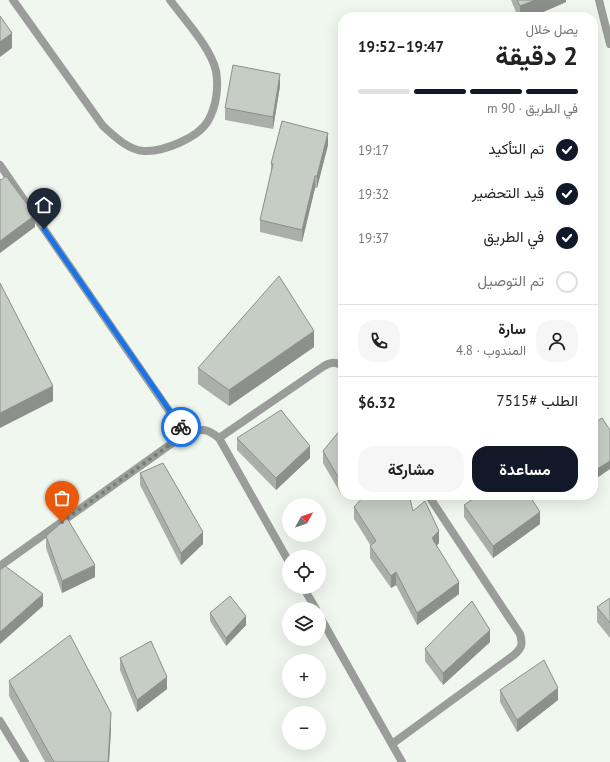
<!DOCTYPE html>
<html lang="ar">
<meta charset="utf-8">
<style>
:root{--surface:#fff;--page:#f6f6f6;--text:#222;--muted:#767676;--line:#e0e0e0;--accent:#111827}
body{margin:0;font-family:"PT Sans",Vazirmatn,sans-serif;background:var(--page);color:var(--text);direction:rtl;height:100vh;display:flex;flex-direction:column;font-size:15px;white-space:nowrap}
*{box-sizing:border-box;margin:0}
p{font-size:13px;color:var(--muted)}
.icon{flex:none;width:22px;height:22px;fill:none;stroke:currentColor;stroke-width:2;stroke-linecap:round;stroke-linejoin:round}
.map{position:relative;flex:1;overflow:hidden;direction:ltr}
.panel{position:absolute;left:338px;top:12px;width:260px;height:488px;display:flex;flex-direction:column;background:var(--surface);border-radius:16px;box-shadow:0 4px 16px #0002;direction:rtl}
.panel>*{flex:none}
.needle{width:26px;rotate:50deg}
.controls{position:absolute;left:282px;top:498px;display:grid;gap:8px}
.controls a{display:grid;place-items:center;width:44px;height:44px;border-radius:50%;background:var(--surface);box-shadow:0 4px 16px #0002;font-size:20px}
.pin{position:absolute;display:grid;place-items:center;width:34px;height:34px;color:#fff;margin:-41px -17px;border-radius:50% 50% 50% 0;rotate:-45deg;box-shadow:0 0 4px #0007}
.pin .icon{rotate:45deg}
.courier{position:absolute;display:grid;place-items:center;width:40px;height:40px;margin:-20px;border:3px solid #1a73e8;border-radius:50%;background:#fff;color:#222;box-shadow:0 1px 5px #0007}
.head em{font-style:normal;font-weight:700}
.head div{display:flex;flex-direction:column-reverse}
.head{display:flex;align-items:center;justify-content:space-between;height:68px;padding:0 20px}
h1{font-size:26px;font-weight:700;line-height:30px}
.bar{display:grid;grid-template-columns:repeat(4,1fr);gap:6px 4px;align-content:center;height:48px;padding:0 20px}
.bar i{height:5px;border-radius:3px;background:var(--line)}
.bar .selected{background:var(--accent)}
.bar p{grid-column:span 4}
.line{display:flex;align-items:center;gap:10px;padding:0 20px;border-top:1px solid var(--line)}
.line div{flex:1}
.round{display:grid;place-items:center;flex:none;width:42px;height:42px;border-radius:16px;background:var(--page)}
ol{padding:0 20px;list-style:none}
li{display:flex;align-items:center;gap:12px;height:44px}
li p{margin-inline-start:auto}
li .icon{padding:4px;border-radius:50%;background:var(--accent);color:#fff;stroke-width:4}
li:last-child{color:var(--muted)}
li i{width:22px;height:22px;border:2px solid var(--line);border-radius:50%}
.primary-button{display:flex;gap:8px;margin-top:auto;padding:8px 20px}
.primary-button a{flex:1;height:46px;border-radius:16px;background:var(--accent);color:#fff;font-size:16px;font-weight:700;line-height:46px;text-align:center}
.primary-button a+a{background:var(--page);color:var(--text)}
.map>svg:first-child{display:block}
.lines{fill:none;stroke-linecap:round;stroke-linejoin:round}
.minor{stroke:#9a9d9a;stroke-width:8}
.wall{fill:#aab0a9}
.shaded-wall{fill:#8b908a}
.building{fill:#c6cdc5;stroke:#8b908a}
.done{stroke:#797d78;stroke-width:4;stroke-dasharray:0 7.2}
.route{stroke:#1a73e8;stroke-width:5}
</style>
<div class="map">
<svg width="610" height="762" viewBox="0 0 610 762">
<rect width="100%" height="100%" fill="#f0f7ee"/>
<g class="lines">
<path class="minor" d="M 13,0 L 103,126 C 114,136 128,150 144,151 C 163,152 198,138 208,121 C 216,107 219,88 216,71 C 211,48 184,19 170,0
M 599,0 L 610,44
M 0,165 L 185,434
M 219,438 L 324,366 C 331,362 336,361 343,367
M 0,566 L 185,434 C 201,429 205,427 219,438 L 289,562
M 303,587 L 316,609
M 319,615 L 402,762
M 0,721 L 25,762
M 392,744 L 514,655 C 522,648 523,644 520,634 L 428,495"/>
</g>
<path class="wall" d="M 511,0 L 566,0 L 566,2 L 532,17 L 518,17 Z
M 280,86 L 273,129 L 225,120 L 225,108 Z
M 328,145 L 317,188 L 315,188 L 302,242 L 260,232 L 260,220 L 271,174 L 271,164 Z
M 314,347 L 229,406 L 198,384 L 198,368 Z
M 593,424 L 610,430 L 597,478 L 593,471 Z
M 343,429 L 343,493 L 341,494 L 323,463 L 323,451 Z
M 237,438 L 310,458 L 276,490 L 237,450 Z
M 140,473 L 203,544 L 181,565 L 140,485 Z
M 464,505 L 540,524 L 493,558 L 464,517 Z
M 354,507 L 413,511 L 439,543 L 437,545 L 459,594 L 417,625 L 396,585 L 391,588 L 370,558 L 370,546 L 371,546 L 354,519 Z
M 46,536 L 95,577 L 62,593 L 46,548 Z
M 610,598 L 610,638 L 597,622 L 597,607 Z
M 210,613 L 246,625 L 226,646 L 210,621 Z
M 490,642 L 443,685 L 425,661 L 425,649 Z
M 120,658 L 167,689 L 137,712 L 120,670 Z
M 9,681 L 111,729 L 109,762 L 45,762 L 9,696 Z
M 500,690 L 558,700 L 517,732 L 500,702 Z"/>
<path class="shaded-wall" d="M 535,0 L 566,0 L 566,2 L 532,17 L 520,17 L 520,6 Z
M 12,33 L 12,48 L 0,57 L 0,42 Z
M 280,74 L 280,86 L 273,129 L 273,117 Z
M 328,133 L 328,145 L 317,188 L 317,176 Z
M 315,176 L 315,188 L 302,242 L 302,230 Z
M 35,215 L 35,227 L 0,253 L 0,241 Z
M 314,331 L 314,347 L 229,406 L 229,390 Z
M 53,386 L 53,401 L 0,428 L 0,413 Z
M 310,446 L 310,458 L 276,490 L 276,478 Z
M 610,461 L 610,469 L 597,478 L 597,469 Z
M 343,481 L 343,493 L 341,494 L 341,482 Z
M 540,512 L 540,524 L 493,558 L 493,546 Z
M 439,531 L 439,543 L 432,550 L 432,538 Z
M 203,532 L 203,544 L 181,565 L 181,553 Z
M 95,565 L 95,577 L 62,593 L 62,581 Z
M 396,572 L 396,585 L 391,588 L 391,576 Z
M 459,582 L 459,594 L 417,625 L 417,613 Z
M 43,594 L 43,606 L 0,644 L 0,632 Z
M 246,616 L 246,625 L 226,646 L 226,638 Z
M 490,630 L 490,642 L 443,685 L 443,673 Z
M 167,677 L 167,689 L 137,712 L 137,700 Z
M 558,688 L 558,700 L 517,732 L 517,720 Z
M 111,713 L 111,729 L 109,762 L 108,762 Z"/>
<path class="building" d="M 517,0 L 535,0 L 520,6 Z
M 0,16 L 12,33 L 0,42 Z
M 233,65 L 280,74 L 273,117 L 225,108 Z
M 282,121 L 328,133 L 317,176 L 315,176 L 302,230 L 260,220 L 273,164 L 271,164 Z
M 6,176 L 35,215 L 0,241 L 0,179 L 1,180 Z
M 279,276 L 314,331 L 229,390 L 198,368 Z
M 0,283 L 53,386 L 0,413 Z
M 281,410 L 310,446 L 276,478 L 237,438 Z
M 602,418 L 610,430 L 610,461 L 597,469 L 593,463 L 593,424 Z
M 341,429 L 343,429 L 343,481 L 341,482 L 323,451 Z
M 163,463 L 203,532 L 181,553 L 140,473 Z
M 365,495 L 409,495 L 413,511 L 425,501 L 439,531 L 432,538 L 459,582 L 417,613 L 396,572 L 391,576 L 370,546 L 376,541 L 354,507 Z
M 479,495 L 529,495 L 540,512 L 493,546 L 464,505 Z
M 67,518 L 95,565 L 62,581 L 46,536 Z
M 5,566 L 43,594 L 0,632 L 0,570 Z
M 230,596 L 246,616 L 226,638 L 210,613 Z
M 610,598 L 610,623 L 597,607 Z
M 472,601 L 490,630 L 443,673 L 425,649 Z
M 70,635 L 111,713 L 108,762 L 54,762 L 9,681 Z
M 151,641 L 167,677 L 137,700 L 120,658 Z
M 544,660 L 558,688 L 517,720 L 500,690 Z"/>
<g class="lines">
<path class="done" d="M 62,522 L 185,434 L 181,427"/>
<path class="route" d="M 44,229 L 181,427"/>
</g>
</svg>
<div class="controls">
<a><svg class="needle" viewBox="-14 -14 28 28"><path d="M0-13l5 13h-10z" fill="#e53935"/><path d="M0 13l5-13h-10z" fill="#767676"/></svg></a>
<a><svg class="icon" aria-label="locate" viewBox="0 0 24 24"><circle cx="12" cy="12" r="6"/><path d="M12 2v4M12 18v4M2 12h4M18 12h4"/></svg></a>
<a><svg class="icon" aria-label="layers" viewBox="0 0 24 24"><path d="M12 4l9 5-9 5-9-5zM3 14l9 5 9-5"/></svg></a>
<a>+</a>
<a>−</a>
</div>
<div class="pin" style="left:62px;top:522px;background:#ea580c"><svg class="icon" aria-label="bag" viewBox="0 0 24 24"><path d="M5 8h14l-1 12H6zM9 8a3 3 0 0 1 6 0"/></svg></div>
<div class="pin" style="left:44px;top:229px;background:#1f2937"><svg class="icon" aria-label="home" viewBox="0 0 24 24"><path d="M3 11l9-7 9 7M6 9v11h12V9"/></svg></div>
<div class="courier" style="left:181px;top:427px"><svg class="icon" aria-label="bike" viewBox="0 0 24 24"><circle cx="6" cy="16" r="4"/><circle cx="18" cy="16" r="4"/><path d="M6 16l4-8h5l3 8M10 8l3 8H6M13 5h3"/></svg></div>
<section class="panel">
<div class="head"><div><h1>2 دقيقة</h1><p>يصل خلال</p></div><em>19:47–19:52</em></div>
<div class="bar"><i class="selected"></i><i class="selected"></i><i class="selected"></i><i></i><p>في الطريق · 90 m</p></div>
<ol>
<li><svg class="icon" aria-label="check" viewBox="0 0 24 24"><path d="M5 12l5 5 9-10"/></svg>تم التأكيد<p>19:17</p></li>
<li><svg class="icon" aria-label="check" viewBox="0 0 24 24"><path d="M5 12l5 5 9-10"/></svg>قيد التحضير<p>19:32</p></li>
<li><svg class="icon" aria-label="check" viewBox="0 0 24 24"><path d="M5 12l5 5 9-10"/></svg>في الطريق<p>19:37</p></li>
<li><i></i>تم التوصيل</li>
</ol>
<div class="line" style="height:72px"><a class="round"><svg class="icon" aria-label="person" viewBox="0 0 24 24"><circle cx="12" cy="8" r="4"/><path d="M4 21q1-7 8-7t8 7"/></svg></a><div><b>سارة</b><p>المندوب · 4.8</p></div><a class="round"><svg class="icon" aria-label="phone" viewBox="0 0 24 24"><path d="M5 4h4l2 5-3 2q2 4 5 5l2-3 5 2v4C11 20 4 13 5 4z"/></svg></a></div>
<div class="line" style="height:52px"><div>الطلب #7515</div><b>$6.32</b></div>
<div class="primary-button"><a>مساعدة</a><a>مشاركة</a></div>
</section>
</div>
